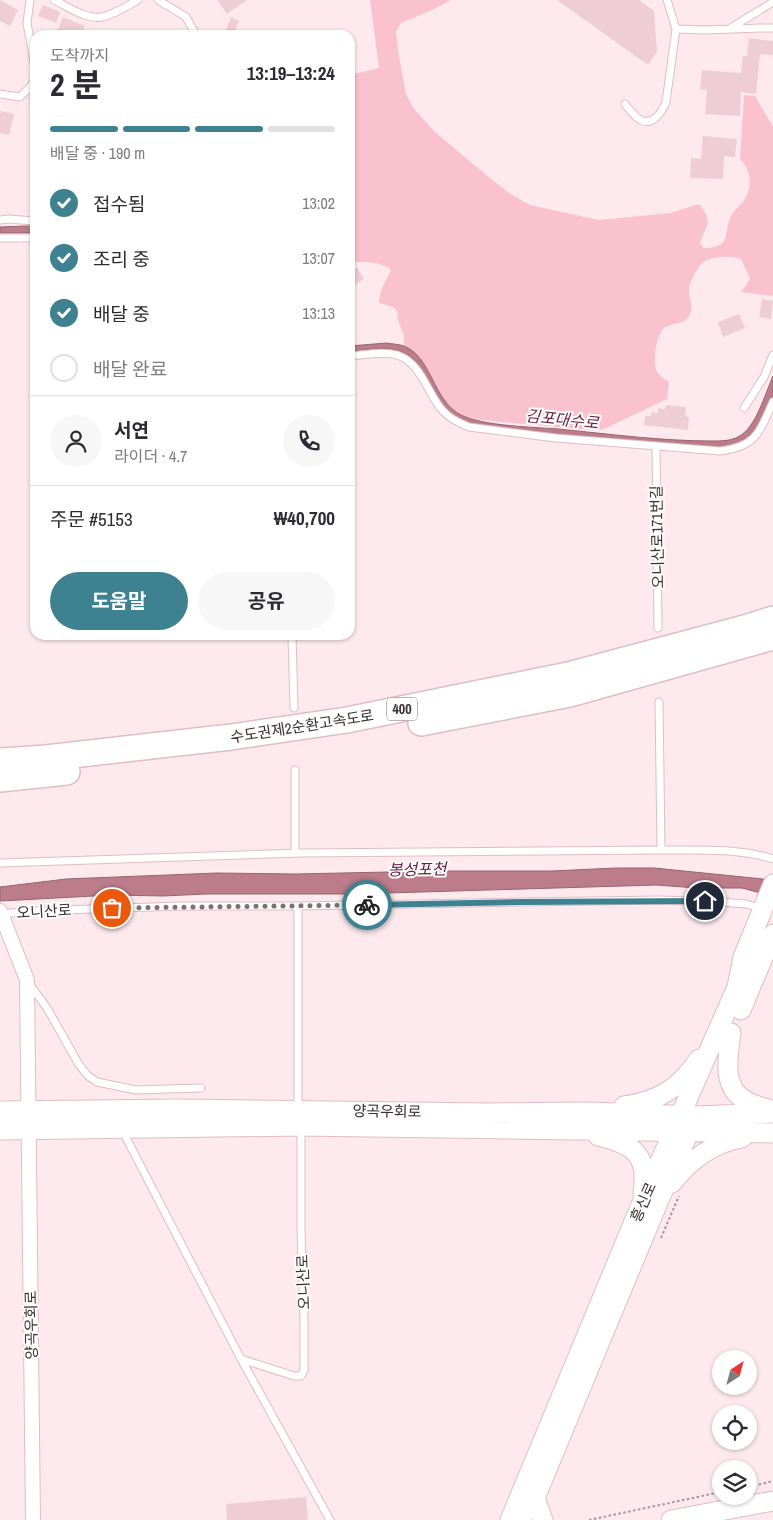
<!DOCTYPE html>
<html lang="ko">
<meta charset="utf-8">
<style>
:root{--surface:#fff;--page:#f7f7f7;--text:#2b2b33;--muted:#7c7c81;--line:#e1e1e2;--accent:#3e8291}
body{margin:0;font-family:"Archivo Narrow","Noto Sans KR",sans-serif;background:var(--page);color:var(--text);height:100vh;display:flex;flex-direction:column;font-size:19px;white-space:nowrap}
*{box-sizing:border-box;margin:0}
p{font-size:16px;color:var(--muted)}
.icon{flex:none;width:28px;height:28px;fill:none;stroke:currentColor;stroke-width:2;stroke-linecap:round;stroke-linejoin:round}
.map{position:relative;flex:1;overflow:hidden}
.side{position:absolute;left:30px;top:30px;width:325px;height:610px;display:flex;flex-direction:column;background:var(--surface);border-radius:15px;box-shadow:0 1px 4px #0004}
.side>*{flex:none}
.needle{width:32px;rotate:36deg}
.tools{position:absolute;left:712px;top:1350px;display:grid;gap:10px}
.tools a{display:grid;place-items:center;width:45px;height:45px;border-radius:50%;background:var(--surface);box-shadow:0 1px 4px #0004;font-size:25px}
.pin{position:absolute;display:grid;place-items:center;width:42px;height:42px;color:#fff;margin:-21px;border:2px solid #fff;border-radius:50%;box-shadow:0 1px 5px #0007}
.courier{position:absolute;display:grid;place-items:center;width:50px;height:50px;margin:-25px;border:4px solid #3e8291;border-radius:50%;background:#fff;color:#222;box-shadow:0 1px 6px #0007}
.head em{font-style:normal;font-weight:700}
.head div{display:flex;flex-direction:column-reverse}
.head{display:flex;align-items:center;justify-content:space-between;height:85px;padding:0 20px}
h1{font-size:32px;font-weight:700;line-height:38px}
.bar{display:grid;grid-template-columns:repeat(4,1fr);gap:8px 5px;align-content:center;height:60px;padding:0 20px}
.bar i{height:6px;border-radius:4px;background:var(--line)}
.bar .on{background:var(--accent)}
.bar p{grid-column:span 4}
.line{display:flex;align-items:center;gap:12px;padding:0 20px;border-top:1px solid var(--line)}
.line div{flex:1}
.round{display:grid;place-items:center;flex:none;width:52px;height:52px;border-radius:26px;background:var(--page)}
ol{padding:0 20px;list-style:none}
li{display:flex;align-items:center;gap:15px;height:55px}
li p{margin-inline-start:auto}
li .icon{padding:5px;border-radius:50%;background:var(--accent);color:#fff;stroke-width:4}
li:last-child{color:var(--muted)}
li i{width:28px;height:28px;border:2px solid var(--line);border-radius:50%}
.cta{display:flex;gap:10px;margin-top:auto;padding:10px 20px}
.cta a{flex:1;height:58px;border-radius:30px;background:var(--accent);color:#fff;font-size:20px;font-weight:700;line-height:58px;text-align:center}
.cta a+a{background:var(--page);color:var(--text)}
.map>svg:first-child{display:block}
.green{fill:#fac2ce}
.water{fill:#bc7c8b;stroke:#956570}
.building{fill:#eeced4}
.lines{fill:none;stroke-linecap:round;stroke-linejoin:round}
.lane-casing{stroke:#ddbec4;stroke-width:9}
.street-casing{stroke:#ddbec4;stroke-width:16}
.secondary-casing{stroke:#ddbec4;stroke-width:21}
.highway-casing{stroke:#ddbec4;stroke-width:28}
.path{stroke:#a49397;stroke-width:2;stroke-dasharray:2.5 2.5;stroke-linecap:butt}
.lane{stroke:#fff;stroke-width:7}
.street{stroke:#fff;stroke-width:14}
.secondary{stroke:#fff;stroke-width:19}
.highway{stroke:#fff;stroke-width:25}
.done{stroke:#7f7072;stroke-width:5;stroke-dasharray:0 9}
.route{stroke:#3e8291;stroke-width:6}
.labels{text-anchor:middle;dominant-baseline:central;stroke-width:4;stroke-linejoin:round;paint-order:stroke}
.shield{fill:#fdfdfd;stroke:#746c6e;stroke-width:1}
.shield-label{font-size:14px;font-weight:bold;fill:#3a2e30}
.street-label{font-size:15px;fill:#3a2e30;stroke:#fdfdfd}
.water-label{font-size:16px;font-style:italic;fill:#6b1e37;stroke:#fdfdfd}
</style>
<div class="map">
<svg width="773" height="1520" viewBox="0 0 773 1520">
<rect width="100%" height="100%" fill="#feeaee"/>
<path class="green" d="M 370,0 L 451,0 L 432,10 L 401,23 L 396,32 L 399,56 L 406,94 L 414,109 L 435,132 L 491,179 L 509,193 L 530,205 L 599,220 L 670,213 L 699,204 C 715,224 705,224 700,244 L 704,248 C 734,248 722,231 732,214 C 735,209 740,206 743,202 C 753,188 752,171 740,159 L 744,95 L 755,96 L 773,127 L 773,296 L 741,292 L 747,284 L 750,278 L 741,259 C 732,256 717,256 707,260 C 698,264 689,282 689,292 C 689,299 694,307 690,314 C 684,326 673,322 664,328 C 656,335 652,362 657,372 C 660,376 664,379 669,382 L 667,399 L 606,428 L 599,430 L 579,429 L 481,420 C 475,419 468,418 462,415 C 433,401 433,360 404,345 L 404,336 L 398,320 L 397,311 L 393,307 L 379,303 C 379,290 386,281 391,270 C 382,261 363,262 350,262 L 350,75 L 379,68 Z"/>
<path class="water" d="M 27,226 L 35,227 L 35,233 L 0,233 L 0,227 Z
M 386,343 C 392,344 398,344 404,346 C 432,357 433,401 461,415 C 483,426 532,427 558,429 C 609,434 661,441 712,441 C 721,441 730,441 738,437 C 756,428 765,394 773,376 L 773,395 L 764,415 L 756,431 L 747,441 L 727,448 L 701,448 L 530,432 L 471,424 L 451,415 L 439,401 L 416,362 C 399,342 372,350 350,351 L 350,346 Z
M 617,868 L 654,868 L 763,879 L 773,883 L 773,899 L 757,892 L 742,888 L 697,888 L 656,885 L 355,894 L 206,894 L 163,896 L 112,895 L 0,901 L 0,887 L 66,879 L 217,873 L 296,874 L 433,871 L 551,871 Z"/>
<path class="building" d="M 0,0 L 18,10 L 10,26 L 0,21 Z
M 217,0 L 247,0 L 227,14 Z
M 557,0 L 639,0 L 654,11 L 657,52 L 648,65 Z
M 43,5 L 60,12 L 56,23 L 38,16 Z
M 63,17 L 85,26 L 81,35 L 71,35 L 58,30 Z
M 231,17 L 239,21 L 233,35 L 224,35 Z
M 749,38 L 773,41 L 773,55 L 760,54 L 756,94 L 741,92 L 740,116 L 705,114 L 707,90 L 700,89 L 702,70 L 741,73 L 743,56 L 747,56 Z
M 0,111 L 14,114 L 9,135 L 0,133 Z
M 703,136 L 737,139 L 735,157 L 724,156 L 723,179 L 690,178 L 691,158 L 701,159 Z
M 357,267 L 364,279 L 350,288 L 350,272 Z
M 762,299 L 773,301 L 771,319 L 759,317 Z
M 739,314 L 745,328 L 723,337 L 718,322 Z
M 666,405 L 686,407 L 685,416 L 689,417 L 688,430 L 644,425 L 645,416 L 651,416 L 651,412 L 658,413 L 658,408 L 665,409 Z
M 306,1497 L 308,1520 L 227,1520 L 226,1504 Z"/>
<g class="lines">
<defs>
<path id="lane" d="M 30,0 L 27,23 L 35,67
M 54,0 C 67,6 86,20 102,17 C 115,14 127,6 138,0
M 158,0 L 186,17 L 196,35
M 667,0 L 676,29 L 704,30 L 761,28 L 773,28
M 729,29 L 773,2
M 0,94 L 20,97 L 31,86 L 35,79
M 625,104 C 629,109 634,116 639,119 C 652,128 662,112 666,102 L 676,29
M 0,220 L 8,219 L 35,221
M 0,238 L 35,238
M 350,356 C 365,355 382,351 397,355 C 422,363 427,394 443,411 C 450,419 459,423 469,427 L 556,438 L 720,451 C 756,447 759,433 773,402
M 744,408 L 764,377 L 773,355
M 656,446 L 658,628
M 292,635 L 294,708
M 659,702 L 661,850
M 295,853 L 295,770
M 0,863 L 303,853 L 661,850 C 697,850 739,848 773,859
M 298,906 L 298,1109
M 0,914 L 33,911 L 181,906 L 298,906 L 521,902 L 660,900 L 720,902 L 746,904 L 763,909
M 28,982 L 47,1008 L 78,1063 L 87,1075 L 97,1082 L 136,1090 L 201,1088
M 122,1130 L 241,1359 L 330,1520
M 241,1359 L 294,1376 L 301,1376 L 304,1370 L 304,1319 L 301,1231 L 301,1127"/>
<path id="street" d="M 0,911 L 27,980 L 33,1520"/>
<path id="secondary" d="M 741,1010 L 773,934
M 731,1033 C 728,1057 721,1087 746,1101 C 753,1105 761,1107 768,1109
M 624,1106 C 659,1101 680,1088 699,1059
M 0,1111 L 179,1109 L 487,1113 L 589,1112 L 696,1116 L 773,1113
M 0,1130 L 301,1126 L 773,1133
M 598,1136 C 633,1144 649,1154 643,1193
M 672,1183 C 690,1160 713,1143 742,1138
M 535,1498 L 543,1520
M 510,1520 L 640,1207 L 737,987 L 743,957 L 773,884
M 520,1520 L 535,1498 L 659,1200 L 693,1123
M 671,1520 L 773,1501"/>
<path id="highway" d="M 421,723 L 570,694 L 773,637
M 0,761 L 46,758 L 231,737 L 347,720 L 568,675 L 748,627 L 773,619
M 0,779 L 67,772"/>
</defs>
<use href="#lane" class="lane-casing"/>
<use href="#street" class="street-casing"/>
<use href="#secondary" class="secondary-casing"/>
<use href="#highway" class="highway-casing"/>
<path class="path" d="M 661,1238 L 679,1196
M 749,1487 L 773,1481
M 589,1520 L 721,1492"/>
<use href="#lane" class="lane"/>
<use href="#street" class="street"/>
<use href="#secondary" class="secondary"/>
<use href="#highway" class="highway"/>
</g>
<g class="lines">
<path class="done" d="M 112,908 L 367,905"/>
<path class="route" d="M 367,905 L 521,902 L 705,901"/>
</g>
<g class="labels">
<rect class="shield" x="387" y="697.5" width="30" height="23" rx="4"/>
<g class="shield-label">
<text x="402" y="709">400</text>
</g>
<g class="street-label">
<text transform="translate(657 537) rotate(-91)">오니산로171번길</text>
<text transform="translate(302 726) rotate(-9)">수도권제2순환고속도로</text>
<text transform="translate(44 911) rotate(-3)">오니산로</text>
<text transform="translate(387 1111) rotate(1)">양곡우회로</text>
<text transform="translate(643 1202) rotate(-66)">흥신로</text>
<text transform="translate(303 1282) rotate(-92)">오니산로</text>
<text transform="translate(31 1325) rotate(-91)">양곡우회로</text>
</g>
<g class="water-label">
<text transform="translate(562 419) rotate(6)">김포대수로</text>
<text transform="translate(417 869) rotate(-1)">봉성포천</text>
</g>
</g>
</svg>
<div class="tools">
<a><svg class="needle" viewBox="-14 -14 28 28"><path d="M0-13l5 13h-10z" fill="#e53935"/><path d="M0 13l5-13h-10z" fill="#7c7c81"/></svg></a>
<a><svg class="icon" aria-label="locate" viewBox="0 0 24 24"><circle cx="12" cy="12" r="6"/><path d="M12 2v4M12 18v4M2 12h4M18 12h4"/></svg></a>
<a><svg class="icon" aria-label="layers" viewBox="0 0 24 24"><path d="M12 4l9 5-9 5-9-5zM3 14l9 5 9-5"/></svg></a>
</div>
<div class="pin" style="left:112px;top:908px;background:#ea580c"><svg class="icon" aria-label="bag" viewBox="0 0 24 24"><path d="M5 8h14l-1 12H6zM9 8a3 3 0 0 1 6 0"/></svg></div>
<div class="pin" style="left:705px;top:901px;background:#1f2937"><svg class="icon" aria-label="home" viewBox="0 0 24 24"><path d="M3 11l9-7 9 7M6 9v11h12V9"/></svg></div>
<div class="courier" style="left:367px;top:905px"><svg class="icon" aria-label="bike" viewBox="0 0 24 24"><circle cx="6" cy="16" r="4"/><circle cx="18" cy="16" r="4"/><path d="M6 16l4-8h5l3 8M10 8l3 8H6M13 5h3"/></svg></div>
<section class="side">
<div class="head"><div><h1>2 분</h1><p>도착까지</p></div><em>13:19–13:24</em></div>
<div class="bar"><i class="on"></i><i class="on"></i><i class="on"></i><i></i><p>배달 중 · 190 m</p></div>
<ol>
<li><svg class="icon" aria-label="check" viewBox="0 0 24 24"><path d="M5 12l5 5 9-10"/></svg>접수됨<p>13:02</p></li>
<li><svg class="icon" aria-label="check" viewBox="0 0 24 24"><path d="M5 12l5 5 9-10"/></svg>조리 중<p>13:07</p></li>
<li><svg class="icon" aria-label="check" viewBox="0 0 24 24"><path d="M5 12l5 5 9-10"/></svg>배달 중<p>13:13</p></li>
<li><i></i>배달 완료</li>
</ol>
<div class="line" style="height:90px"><a class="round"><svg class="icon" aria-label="person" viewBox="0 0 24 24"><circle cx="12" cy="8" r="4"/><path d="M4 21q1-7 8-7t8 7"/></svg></a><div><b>서연</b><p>라이더 · 4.7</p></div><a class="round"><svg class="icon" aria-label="phone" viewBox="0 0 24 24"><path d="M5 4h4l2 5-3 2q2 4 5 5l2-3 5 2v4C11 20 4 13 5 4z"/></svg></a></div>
<div class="line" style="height:65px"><div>주문 #5153</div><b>₩40,700</b></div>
<div class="cta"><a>도움말</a><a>공유</a></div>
</section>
</div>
